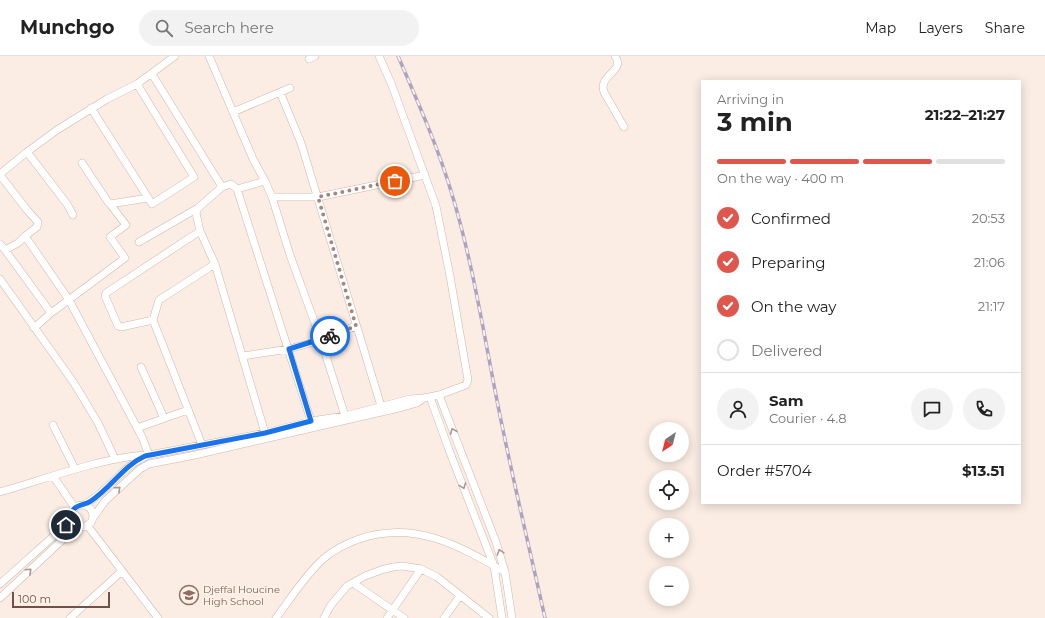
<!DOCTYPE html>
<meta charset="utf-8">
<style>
:root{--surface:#fff;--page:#f2f2f2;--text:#222;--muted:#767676;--line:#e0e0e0;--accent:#df564d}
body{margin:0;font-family:Montserrat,sans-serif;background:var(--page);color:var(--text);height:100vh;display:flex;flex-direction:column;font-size:15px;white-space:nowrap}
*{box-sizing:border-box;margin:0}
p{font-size:13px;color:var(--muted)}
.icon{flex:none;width:22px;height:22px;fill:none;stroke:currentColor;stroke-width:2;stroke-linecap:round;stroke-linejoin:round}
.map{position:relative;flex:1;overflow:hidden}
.side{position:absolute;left:701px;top:24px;width:320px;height:424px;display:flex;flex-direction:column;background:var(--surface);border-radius:0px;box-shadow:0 2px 10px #0003}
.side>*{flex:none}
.needle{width:26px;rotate:215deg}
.fabs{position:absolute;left:649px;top:366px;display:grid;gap:8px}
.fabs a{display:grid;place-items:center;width:40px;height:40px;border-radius:50%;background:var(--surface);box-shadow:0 2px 10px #0003;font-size:20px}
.scale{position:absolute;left:12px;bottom:10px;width:98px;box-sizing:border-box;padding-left:4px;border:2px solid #71524a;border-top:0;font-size:11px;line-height:14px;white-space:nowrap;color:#71524a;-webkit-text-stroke:3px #fef2e8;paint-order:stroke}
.pin{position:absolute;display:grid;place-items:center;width:34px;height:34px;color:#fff;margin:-17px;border:2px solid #fff;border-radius:50%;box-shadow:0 1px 4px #0007}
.courier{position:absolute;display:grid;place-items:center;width:40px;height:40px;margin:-20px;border:3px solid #1a73e8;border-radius:50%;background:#fff;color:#222;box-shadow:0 1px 5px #0007}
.head em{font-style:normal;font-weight:700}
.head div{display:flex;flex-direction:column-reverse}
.head{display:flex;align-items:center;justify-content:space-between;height:68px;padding:0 16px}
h1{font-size:26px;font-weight:700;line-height:30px}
.bar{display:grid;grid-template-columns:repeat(4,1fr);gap:6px 4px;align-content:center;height:48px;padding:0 16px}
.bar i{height:5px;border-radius:3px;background:var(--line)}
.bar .active{background:var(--accent)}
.bar p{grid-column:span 4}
.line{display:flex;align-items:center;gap:10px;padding:0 16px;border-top:1px solid var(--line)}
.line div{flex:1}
.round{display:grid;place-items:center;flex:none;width:42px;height:42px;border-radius:21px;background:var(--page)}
ol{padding:0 16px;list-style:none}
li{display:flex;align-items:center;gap:12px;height:44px}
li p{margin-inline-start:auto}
li .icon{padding:4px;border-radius:50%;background:var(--accent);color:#fff;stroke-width:4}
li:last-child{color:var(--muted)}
li i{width:22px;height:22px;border:2px solid var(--line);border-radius:50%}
header{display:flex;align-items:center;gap:24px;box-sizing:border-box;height:56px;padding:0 20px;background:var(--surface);border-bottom:1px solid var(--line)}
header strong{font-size:19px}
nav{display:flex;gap:22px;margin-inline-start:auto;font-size:14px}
.search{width:280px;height:36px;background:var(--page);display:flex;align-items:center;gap:10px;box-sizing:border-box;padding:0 14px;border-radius:22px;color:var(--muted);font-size:15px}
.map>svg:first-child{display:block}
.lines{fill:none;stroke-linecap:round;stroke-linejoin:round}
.minor-casing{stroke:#ceb6ad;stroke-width:8}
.minor{stroke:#fff;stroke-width:7}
.rail-casing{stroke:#aea2c3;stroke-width:3.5}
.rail{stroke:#fef2e8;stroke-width:2;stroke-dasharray:6;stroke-linecap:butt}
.oneway{stroke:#aa9792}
.done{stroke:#a18880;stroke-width:4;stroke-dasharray:0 7.2}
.route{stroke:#1a73e8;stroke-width:5}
.labels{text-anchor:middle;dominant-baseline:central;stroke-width:3;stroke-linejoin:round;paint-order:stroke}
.education-label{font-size:10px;fill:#785e54;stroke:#fef2e8;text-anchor:start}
</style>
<header>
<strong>Munchgo</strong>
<div class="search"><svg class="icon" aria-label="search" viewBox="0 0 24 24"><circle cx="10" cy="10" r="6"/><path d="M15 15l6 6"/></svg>Search here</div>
<nav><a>Map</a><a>Layers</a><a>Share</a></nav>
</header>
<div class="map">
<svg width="1045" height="562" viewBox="0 0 1045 562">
<rect width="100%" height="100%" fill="#fbede3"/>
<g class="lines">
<defs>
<path id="minor" d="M 209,0 L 253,103 L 265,125 L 272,141 L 290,199 L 321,284 L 345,360
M 615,0 C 626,16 598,18 604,36 L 624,71
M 309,3 L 315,0
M 152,18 L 222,131 L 231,128 L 237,133 L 311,365
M 280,36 L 301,87 L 381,350
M 91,52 L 152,148 L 194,121 L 137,28
M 233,56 L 290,32
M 27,96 L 67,148 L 73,159
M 82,107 L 108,146 L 110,148 L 148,142
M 0,118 L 27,96 L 57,74 L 107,43 L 137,28 L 175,0
M 0,119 L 27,154 L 38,166 L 37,171 L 25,180
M 222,131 L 198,152 L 196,157 L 200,175 L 215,208 L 265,377
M 237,133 L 265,125
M 272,141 L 318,141 L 425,119
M 200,175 L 106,237 L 105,240 L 118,270 L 121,271 L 153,264 L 159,244 L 215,208
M 139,186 L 198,152
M 0,188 L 5,194 L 18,187 L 25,180 L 69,244 L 142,381 L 149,399 C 130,399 112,404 94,408 C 63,416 31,427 0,436
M 5,194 L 51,257 L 34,272
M 0,223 L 74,327 L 98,367 L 115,403
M 51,257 L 125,202 L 110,181 L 126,169 L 110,148
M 153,264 L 202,389
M 243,300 L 289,293 L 321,284 L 356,270
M 141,311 L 164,362
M 439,339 L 496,486 L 505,516 L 512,562
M 430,341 L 449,394 L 494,510 L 502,562
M 53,369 L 75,413
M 137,372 L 188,354
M 53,420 L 75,452
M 83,449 C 108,437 122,409 149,399 L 265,377 L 311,365 L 345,360 L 410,343 L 424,342 L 439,339 L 466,329 L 468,324 L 450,220 L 436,150 L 391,27 L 379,0
M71 460a11 11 0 1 1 22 0a11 11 0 1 1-22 0Z
M 93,462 L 105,445 L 140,413 L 149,408 L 195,399 L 403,351 L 417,347 L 424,342
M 87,469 L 158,562
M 353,527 L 404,562
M 0,528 L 66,469 L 71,461
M 0,542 L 72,475 L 80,470
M 70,562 L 122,515
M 276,562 C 291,542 304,521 322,504 C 332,495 345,488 359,483 C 414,464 458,489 505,516
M 324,562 L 331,549 L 347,530 L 365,520 L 381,514 L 393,511 L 402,510 L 421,513 L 437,521 L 489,562
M 387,562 L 421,513
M 444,562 L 460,540"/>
</defs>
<use href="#minor" class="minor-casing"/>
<use href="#minor" class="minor"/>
<defs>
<path id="rail" d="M 398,0 C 417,44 437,89 451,135 C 475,213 486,294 503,374 C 516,437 531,499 545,562"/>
</defs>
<use href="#rail" class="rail-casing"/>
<use href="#rail" class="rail"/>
</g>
<defs><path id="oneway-chevron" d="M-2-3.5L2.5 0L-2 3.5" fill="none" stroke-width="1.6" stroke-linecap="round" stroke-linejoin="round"/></defs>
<g class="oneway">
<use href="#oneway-chevron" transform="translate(453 375) rotate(-112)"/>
<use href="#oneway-chevron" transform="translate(463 430) rotate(69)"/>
<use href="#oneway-chevron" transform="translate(118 433) rotate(-42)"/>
<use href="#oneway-chevron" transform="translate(500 496) rotate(-108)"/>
<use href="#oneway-chevron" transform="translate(29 515) rotate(-43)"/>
</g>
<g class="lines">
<path class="done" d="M 330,280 L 356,270 L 318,141 L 395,125"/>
<path class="route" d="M 66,469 C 71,463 70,457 74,453 C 78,448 86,449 91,445 C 111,432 123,410 145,400 L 265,377 L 311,365 L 289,293 L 330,280"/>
</g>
<defs>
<symbol id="school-ring" viewBox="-11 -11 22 22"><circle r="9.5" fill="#fef2e8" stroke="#8d6e63" stroke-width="1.5"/><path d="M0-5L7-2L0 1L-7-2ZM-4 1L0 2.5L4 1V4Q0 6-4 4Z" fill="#8d6e63"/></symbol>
</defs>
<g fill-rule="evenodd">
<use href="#school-ring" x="178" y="528" width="22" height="22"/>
</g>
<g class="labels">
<g class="education-label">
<text x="203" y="533">Djeffal Houcine<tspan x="203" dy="12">High School</tspan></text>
</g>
</g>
</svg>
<div class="fabs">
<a><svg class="needle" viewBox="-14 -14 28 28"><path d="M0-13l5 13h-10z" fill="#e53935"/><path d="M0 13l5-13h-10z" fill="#767676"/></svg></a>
<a><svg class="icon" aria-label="locate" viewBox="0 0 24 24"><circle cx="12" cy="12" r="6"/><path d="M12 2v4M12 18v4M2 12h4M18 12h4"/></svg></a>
<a>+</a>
<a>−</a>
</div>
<div class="scale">100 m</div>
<div class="pin" style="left:395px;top:125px;background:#ea580c"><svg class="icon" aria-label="bag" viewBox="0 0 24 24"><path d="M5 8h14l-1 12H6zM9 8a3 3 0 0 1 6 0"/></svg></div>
<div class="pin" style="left:66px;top:469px;background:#1f2937"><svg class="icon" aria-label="home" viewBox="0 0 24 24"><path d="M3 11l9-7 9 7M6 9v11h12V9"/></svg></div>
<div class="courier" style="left:330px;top:280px"><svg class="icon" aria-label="bike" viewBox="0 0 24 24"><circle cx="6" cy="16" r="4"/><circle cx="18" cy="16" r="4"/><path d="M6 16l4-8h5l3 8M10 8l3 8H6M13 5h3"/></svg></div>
<section class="side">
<div class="head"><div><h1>3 min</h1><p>Arriving in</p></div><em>21:22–21:27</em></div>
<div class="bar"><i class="active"></i><i class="active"></i><i class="active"></i><i></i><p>On the way · 400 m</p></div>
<ol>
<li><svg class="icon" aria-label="check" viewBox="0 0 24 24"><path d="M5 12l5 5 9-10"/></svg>Confirmed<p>20:53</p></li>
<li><svg class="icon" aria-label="check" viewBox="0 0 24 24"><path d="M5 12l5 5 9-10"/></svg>Preparing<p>21:06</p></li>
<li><svg class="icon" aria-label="check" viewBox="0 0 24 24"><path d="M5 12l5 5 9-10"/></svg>On the way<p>21:17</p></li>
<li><i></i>Delivered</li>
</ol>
<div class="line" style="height:72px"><a class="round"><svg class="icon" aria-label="person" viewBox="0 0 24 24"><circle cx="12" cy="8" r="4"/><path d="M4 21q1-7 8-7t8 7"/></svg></a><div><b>Sam</b><p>Courier · 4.8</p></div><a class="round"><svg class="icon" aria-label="chat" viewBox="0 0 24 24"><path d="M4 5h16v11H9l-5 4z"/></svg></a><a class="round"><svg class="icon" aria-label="phone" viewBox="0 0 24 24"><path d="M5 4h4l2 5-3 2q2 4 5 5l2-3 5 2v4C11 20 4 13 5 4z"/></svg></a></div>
<div class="line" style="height:52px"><div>Order #5704</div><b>$13.51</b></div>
</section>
</div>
